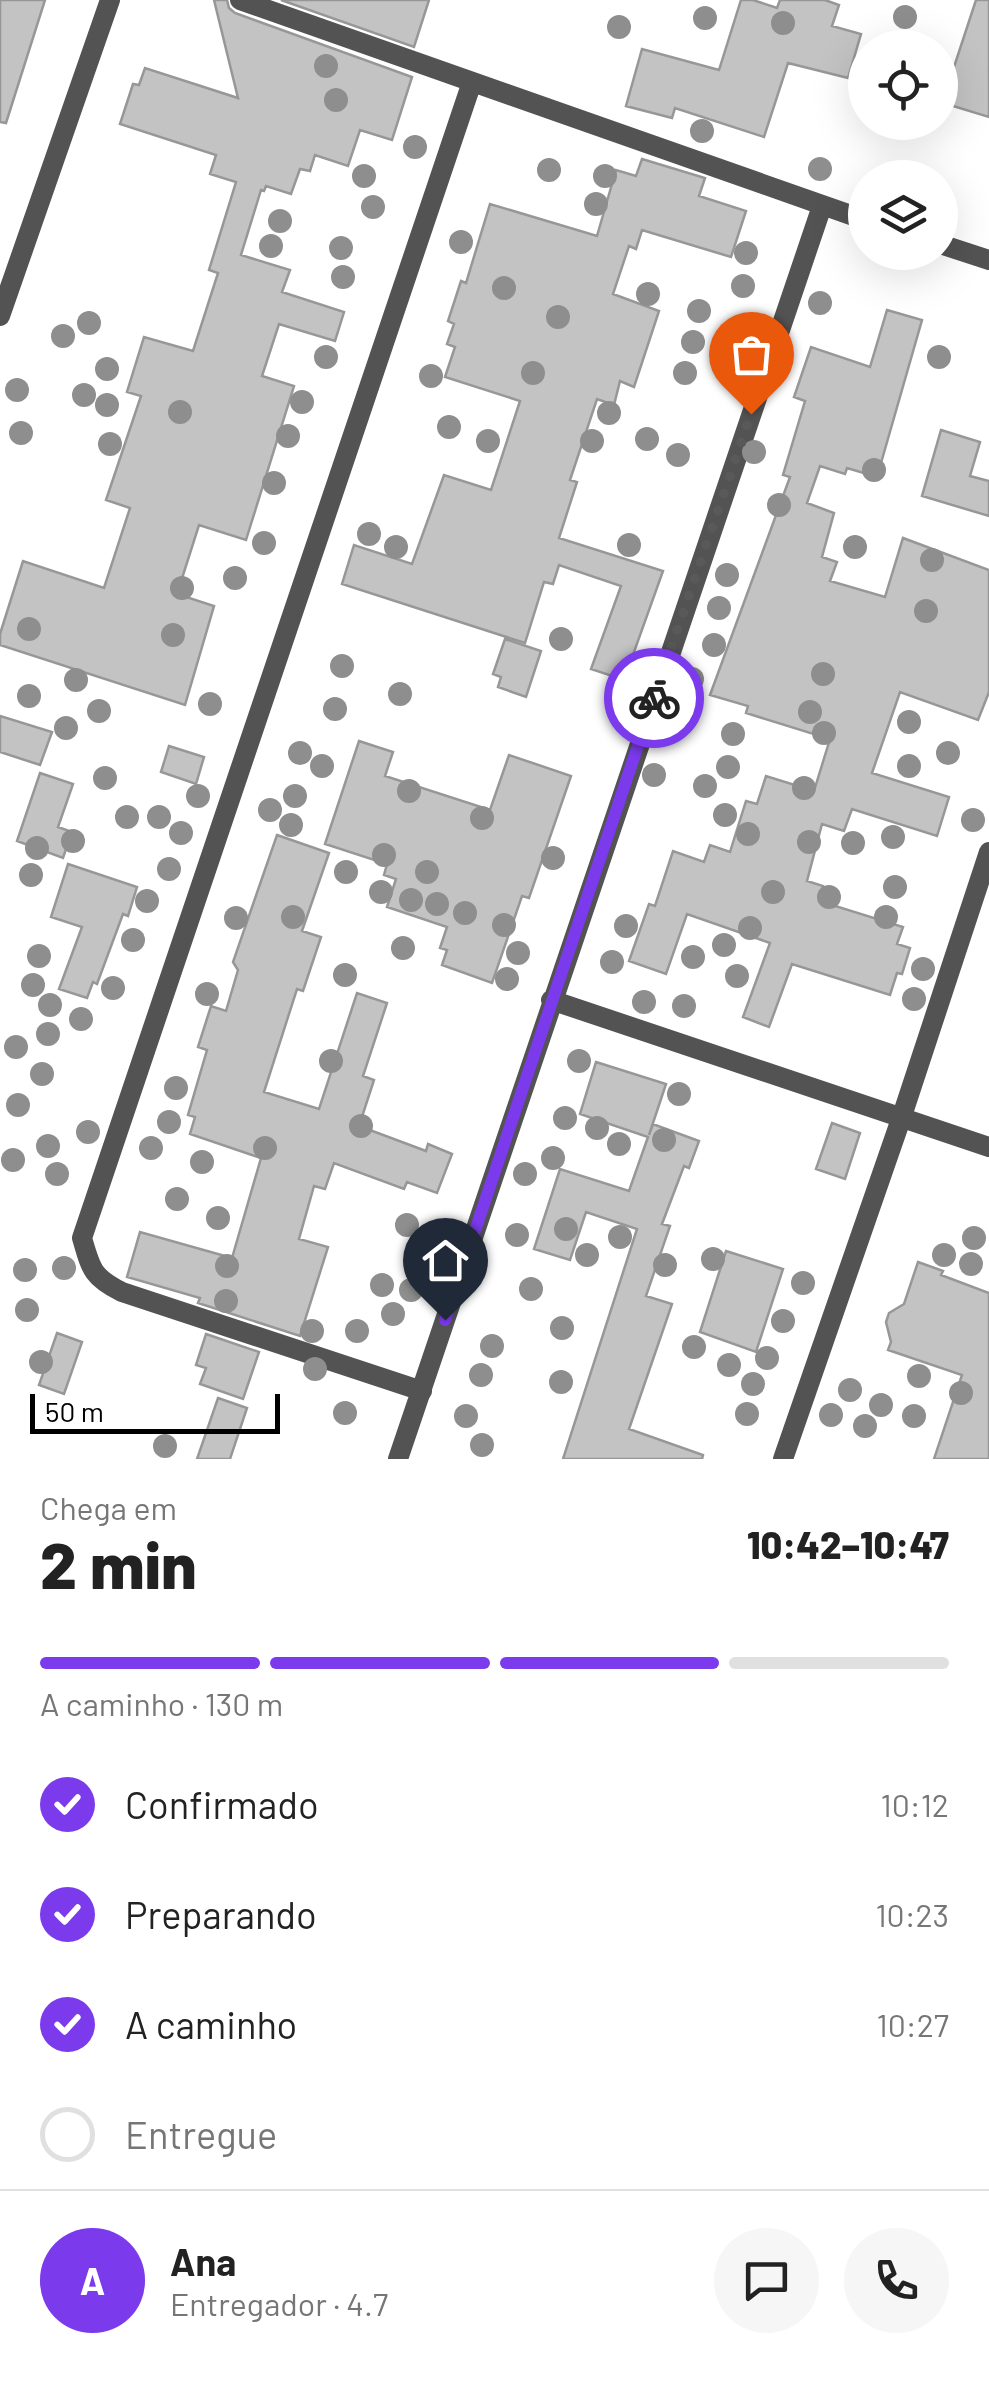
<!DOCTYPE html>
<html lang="pt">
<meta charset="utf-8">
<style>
:root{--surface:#fff;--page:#f6f6f6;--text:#222;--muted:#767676;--line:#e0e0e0;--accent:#7c3aed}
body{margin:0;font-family:Barlow,sans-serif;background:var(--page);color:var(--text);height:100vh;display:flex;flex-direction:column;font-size:38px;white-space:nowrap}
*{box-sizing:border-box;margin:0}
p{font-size:32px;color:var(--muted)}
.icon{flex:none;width:55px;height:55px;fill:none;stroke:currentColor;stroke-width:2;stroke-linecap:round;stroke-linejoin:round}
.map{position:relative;height:1459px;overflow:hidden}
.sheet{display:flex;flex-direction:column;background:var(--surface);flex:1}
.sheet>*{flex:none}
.buttons{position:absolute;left:848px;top:30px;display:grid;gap:20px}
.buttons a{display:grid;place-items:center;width:110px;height:110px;border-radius:50%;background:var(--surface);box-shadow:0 10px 40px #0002;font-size:50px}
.scale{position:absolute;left:30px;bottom:25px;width:250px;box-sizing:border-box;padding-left:10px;border:5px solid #000;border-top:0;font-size:28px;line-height:35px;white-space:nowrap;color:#000;-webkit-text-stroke:8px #fff;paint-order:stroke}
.pin{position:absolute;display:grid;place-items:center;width:85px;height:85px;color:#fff;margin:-102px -42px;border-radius:50% 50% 50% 0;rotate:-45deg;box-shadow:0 0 10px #0007}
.pin .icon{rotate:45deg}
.courier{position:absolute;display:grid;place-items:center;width:100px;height:100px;margin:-50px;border:8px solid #7c3aed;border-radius:50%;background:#fff;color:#222;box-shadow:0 2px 12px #0007}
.headline em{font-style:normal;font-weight:800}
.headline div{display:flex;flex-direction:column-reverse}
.headline{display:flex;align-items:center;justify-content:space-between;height:170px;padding:0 40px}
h1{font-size:65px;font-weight:800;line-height:75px}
.bar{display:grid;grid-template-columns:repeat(4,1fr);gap:15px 10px;align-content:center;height:120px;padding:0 40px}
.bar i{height:12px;border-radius:8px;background:var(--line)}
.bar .current{background:var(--accent)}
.bar p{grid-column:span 4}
.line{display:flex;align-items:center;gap:25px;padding:0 40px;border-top:2px solid var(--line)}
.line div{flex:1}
.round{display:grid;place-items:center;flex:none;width:105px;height:105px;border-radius:52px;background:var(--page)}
ol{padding:0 40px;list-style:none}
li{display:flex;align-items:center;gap:30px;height:110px}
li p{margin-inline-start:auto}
li .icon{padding:10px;border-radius:50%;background:var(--accent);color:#fff;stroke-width:4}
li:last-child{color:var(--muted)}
li i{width:55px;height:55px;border:5px solid var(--line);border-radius:50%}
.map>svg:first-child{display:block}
.building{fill:#c3c3c3;stroke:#979797;stroke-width:2.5}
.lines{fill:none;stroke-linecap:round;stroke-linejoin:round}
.street{stroke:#535353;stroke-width:20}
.tree{fill:#8e8e8e}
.done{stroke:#595959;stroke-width:10;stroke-dasharray:0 18}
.route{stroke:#7c3aed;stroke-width:12}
</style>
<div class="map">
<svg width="989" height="1459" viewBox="0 0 989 1459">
<rect width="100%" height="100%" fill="#fff"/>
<path class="building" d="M 0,0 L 45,0 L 6,123 L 0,122 Z
M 214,0 L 227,0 L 229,8 L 235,13 L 412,77 L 392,140 L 360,130 L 348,166 L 315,155 L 310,171 L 300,169 L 291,194 L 266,186 L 264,191 L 261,190 L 241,255 L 290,270 L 282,292 L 344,312 L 335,341 L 279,324 L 262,376 L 294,386 L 246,540 L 199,525 L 177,594 L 214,606 L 185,705 L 0,645 L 0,634 L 23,561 L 104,588 L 130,508 L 106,500 L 141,396 L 127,392 L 144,337 L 193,351 L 218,273 L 209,270 L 236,182 L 210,174 L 216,155 L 120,124 L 133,84 L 139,85 L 145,68 L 238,98 Z
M 281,0 L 429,0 L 414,47 Z
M 741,0 L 753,0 L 777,8 L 780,0 L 825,0 L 839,5 L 832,26 L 861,34 L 848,78 L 788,63 L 764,137 L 675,108 L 672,118 L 626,106 L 642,49 L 719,70 Z
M 976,0 L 989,0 L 989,117 L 940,102 L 940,63 L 954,67 Z
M 642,159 L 705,178 L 699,196 L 746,211 L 731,257 L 642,230 L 636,249 L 629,246 L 613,294 L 659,311 L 634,387 L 620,381 L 614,405 L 597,399 L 570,480 L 577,482 L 559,538 L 663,571 L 624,680 L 591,669 L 621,586 L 559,565 L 553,584 L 544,582 L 525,643 L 342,584 L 354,545 L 412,564 L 444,475 L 491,490 L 520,401 L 445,377 L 455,347 L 447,344 L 454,324 L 448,321 L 461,281 L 466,283 L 490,204 L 597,236 L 616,170 L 636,176 Z
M 887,310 L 922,320 L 877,477 L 847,468 L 845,474 L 820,466 L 807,503 L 834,513 L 822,557 L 837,562 L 830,581 L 885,597 L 903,538 L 989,570 L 989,692 L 978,720 L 900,692 L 872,773 L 949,797 L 937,836 L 852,809 L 844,831 L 822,824 L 807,881 L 823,886 L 819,901 L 903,927 L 897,944 L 910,948 L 902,974 L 897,973 L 890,995 L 792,964 L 769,1027 L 743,1017 L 770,943 L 687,914 L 666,974 L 629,961 L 649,904 L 655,906 L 673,851 L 704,862 L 710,845 L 730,852 L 746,801 L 757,804 L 766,776 L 814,791 L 830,739 L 746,713 L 748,706 L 710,695 L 790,477 L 783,475 L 805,401 L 794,397 L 811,347 L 870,367 Z
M 941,430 L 980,442 L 970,476 L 989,481 L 989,516 L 922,496 Z
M 505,639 L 541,651 L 526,697 L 498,687 L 501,677 L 493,674 Z
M 0,716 L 52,732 L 40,765 L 0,752 Z
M 359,741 L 393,752 L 385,776 L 490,810 L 509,755 L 571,776 L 529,898 L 522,896 L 492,983 L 442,965 L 447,950 L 440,948 L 447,927 L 387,907 L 396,879 L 384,875 L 387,864 L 325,844 Z
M 169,746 L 204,757 L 196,784 L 161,772 Z
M 40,773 L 73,784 L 58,827 L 72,832 L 63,858 L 17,841 Z
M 277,835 L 329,853 L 302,931 L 321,937 L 303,991 L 297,989 L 264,1092 L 319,1109 L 357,993 L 387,1003 L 363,1076 L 374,1080 L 359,1126 L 426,1151 L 428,1144 L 452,1154 L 437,1193 L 407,1182 L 404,1189 L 334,1163 L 325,1189 L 314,1186 L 299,1239 L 328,1247 L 300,1336 L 198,1303 L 200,1298 L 127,1277 L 140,1232 L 232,1258 L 261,1158 L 190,1134 L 195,1117 L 188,1115 L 207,1050 L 198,1047 L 211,1006 L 226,1011 L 238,970 L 233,962 Z
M 68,864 L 137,887 L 128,916 L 123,914 L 97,984 L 93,982 L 87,998 L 59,989 L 82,927 L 51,917 Z
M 596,1062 L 666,1084 L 649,1135 L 653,1124 L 699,1141 L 689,1168 L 684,1166 L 662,1224 L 670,1226 L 646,1296 L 672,1304 L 629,1429 L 703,1455 L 702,1459 L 563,1459 L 637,1229 L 586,1212 L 570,1260 L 534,1249 L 560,1169 L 629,1191 L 648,1137 L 580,1114 Z
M 832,1123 L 860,1133 L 845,1179 L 816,1169 Z
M 726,1251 L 783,1269 L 756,1352 L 700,1332 Z
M 918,1262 L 943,1271 L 941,1275 L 989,1293 L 989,1459 L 934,1459 L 962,1375 L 888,1350 L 891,1342 L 886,1322 L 889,1313 L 904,1304 Z
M 57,1333 L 82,1342 L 64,1394 L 39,1385 Z
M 206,1334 L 259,1352 L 243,1399 L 200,1384 L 206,1368 L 196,1365 Z
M 218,1398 L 247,1408 L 230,1459 L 197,1459 Z"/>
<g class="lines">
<path class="street" d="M 240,0 L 865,220
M 940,244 L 989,260
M 0,316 L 110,0
M 551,1000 L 989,1147
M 422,1391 L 122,1292 C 92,1277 91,1269 82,1238 L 472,82
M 398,1459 L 822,206
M 783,1459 L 901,1119 L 989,852"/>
</g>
<g class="tree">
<circle cx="905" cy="17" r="12"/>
<circle cx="705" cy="18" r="12"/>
<circle cx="783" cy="23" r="12"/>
<circle cx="619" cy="27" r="12"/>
<circle cx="326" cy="66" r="12"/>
<circle cx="336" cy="100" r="12"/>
<circle cx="702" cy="131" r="12"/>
<circle cx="415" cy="147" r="12"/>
<circle cx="820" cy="169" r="12"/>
<circle cx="549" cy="170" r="12"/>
<circle cx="364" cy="176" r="12"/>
<circle cx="605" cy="176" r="12"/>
<circle cx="596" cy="204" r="12"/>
<circle cx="373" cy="207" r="12"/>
<circle cx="280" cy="221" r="12"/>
<circle cx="461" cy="242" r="12"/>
<circle cx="271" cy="246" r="12"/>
<circle cx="341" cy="248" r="12"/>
<circle cx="746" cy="253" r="12"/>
<circle cx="343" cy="277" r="12"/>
<circle cx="743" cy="286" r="12"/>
<circle cx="504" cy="288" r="12"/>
<circle cx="648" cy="294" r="12"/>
<circle cx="820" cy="303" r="12"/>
<circle cx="699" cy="311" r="12"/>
<circle cx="558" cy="317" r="12"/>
<circle cx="89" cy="323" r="12"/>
<circle cx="63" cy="336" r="12"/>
<circle cx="693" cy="342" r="12"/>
<circle cx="326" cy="357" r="12"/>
<circle cx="939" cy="357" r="12"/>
<circle cx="107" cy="369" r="12"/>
<circle cx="533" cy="373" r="12"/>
<circle cx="685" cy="373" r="12"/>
<circle cx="431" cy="376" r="12"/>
<circle cx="17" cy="390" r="12"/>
<circle cx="84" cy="395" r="12"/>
<circle cx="302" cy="402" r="12"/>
<circle cx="107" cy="405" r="12"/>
<circle cx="180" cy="412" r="12"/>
<circle cx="609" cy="413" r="12"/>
<circle cx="449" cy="427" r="12"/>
<circle cx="21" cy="433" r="12"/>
<circle cx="288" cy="436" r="12"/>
<circle cx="647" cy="439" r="12"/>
<circle cx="488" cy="441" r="12"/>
<circle cx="592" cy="441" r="12"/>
<circle cx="110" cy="444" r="12"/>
<circle cx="754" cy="452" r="12"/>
<circle cx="678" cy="455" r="12"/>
<circle cx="874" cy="470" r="12"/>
<circle cx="274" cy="483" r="12"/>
<circle cx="779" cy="505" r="12"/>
<circle cx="369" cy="534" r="12"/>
<circle cx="264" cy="543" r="12"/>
<circle cx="629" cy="545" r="12"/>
<circle cx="396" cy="547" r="12"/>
<circle cx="855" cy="547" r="12"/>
<circle cx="932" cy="560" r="12"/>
<circle cx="727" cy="575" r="12"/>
<circle cx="235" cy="578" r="12"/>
<circle cx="182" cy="588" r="12"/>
<circle cx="719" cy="608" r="12"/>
<circle cx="926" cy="611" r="12"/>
<circle cx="29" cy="629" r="12"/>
<circle cx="173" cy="635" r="12"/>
<circle cx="561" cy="639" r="12"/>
<circle cx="714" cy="645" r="12"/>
<circle cx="342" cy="666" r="12"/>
<circle cx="823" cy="674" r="12"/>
<circle cx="692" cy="679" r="12"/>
<circle cx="76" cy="680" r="12"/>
<circle cx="400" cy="694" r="12"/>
<circle cx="29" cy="696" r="12"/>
<circle cx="210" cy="704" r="12"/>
<circle cx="335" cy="709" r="12"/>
<circle cx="99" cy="711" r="12"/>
<circle cx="810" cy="712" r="12"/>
<circle cx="909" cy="722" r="12"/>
<circle cx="66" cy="728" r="12"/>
<circle cx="824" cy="733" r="12"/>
<circle cx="733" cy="734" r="12"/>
<circle cx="300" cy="753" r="12"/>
<circle cx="948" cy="753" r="12"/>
<circle cx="322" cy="766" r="12"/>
<circle cx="909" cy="766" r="12"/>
<circle cx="728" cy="767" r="12"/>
<circle cx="654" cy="775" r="12"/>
<circle cx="105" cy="778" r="12"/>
<circle cx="705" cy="786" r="12"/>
<circle cx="804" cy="788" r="12"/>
<circle cx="409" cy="791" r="12"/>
<circle cx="198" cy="796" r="12"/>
<circle cx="295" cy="796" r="12"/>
<circle cx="270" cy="810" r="12"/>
<circle cx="725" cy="815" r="12"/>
<circle cx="127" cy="817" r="12"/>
<circle cx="159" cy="817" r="12"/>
<circle cx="482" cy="818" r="12"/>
<circle cx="973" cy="820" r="12"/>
<circle cx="291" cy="825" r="12"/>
<circle cx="181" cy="833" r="12"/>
<circle cx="748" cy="834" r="12"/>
<circle cx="893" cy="837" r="12"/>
<circle cx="73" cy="841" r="12"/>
<circle cx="809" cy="842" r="12"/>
<circle cx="853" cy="843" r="12"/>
<circle cx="37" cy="848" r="12"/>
<circle cx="384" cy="855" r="12"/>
<circle cx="553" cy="858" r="12"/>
<circle cx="169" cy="869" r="12"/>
<circle cx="346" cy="872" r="12"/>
<circle cx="427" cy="872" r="12"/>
<circle cx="31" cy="875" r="12"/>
<circle cx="895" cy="887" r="12"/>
<circle cx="381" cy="892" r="12"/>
<circle cx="773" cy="892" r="12"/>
<circle cx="829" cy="897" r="12"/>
<circle cx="411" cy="900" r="12"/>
<circle cx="147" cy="901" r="12"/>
<circle cx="437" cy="904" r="12"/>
<circle cx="465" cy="913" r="12"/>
<circle cx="293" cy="917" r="12"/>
<circle cx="886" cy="917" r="12"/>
<circle cx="236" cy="918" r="12"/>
<circle cx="504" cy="925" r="12"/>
<circle cx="626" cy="926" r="12"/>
<circle cx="750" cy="928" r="12"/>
<circle cx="133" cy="940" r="12"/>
<circle cx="724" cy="945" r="12"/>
<circle cx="403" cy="948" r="12"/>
<circle cx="518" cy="953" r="12"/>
<circle cx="39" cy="956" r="12"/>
<circle cx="693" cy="957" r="12"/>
<circle cx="612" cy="962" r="12"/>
<circle cx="923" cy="969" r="12"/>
<circle cx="345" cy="975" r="12"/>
<circle cx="737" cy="976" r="12"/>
<circle cx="507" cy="979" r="12"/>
<circle cx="33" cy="985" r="12"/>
<circle cx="113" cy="988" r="12"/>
<circle cx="207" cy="994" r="12"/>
<circle cx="914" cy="999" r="12"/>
<circle cx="644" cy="1002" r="12"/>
<circle cx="50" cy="1005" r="12"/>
<circle cx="684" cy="1006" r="12"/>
<circle cx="81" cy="1019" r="12"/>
<circle cx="48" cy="1034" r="12"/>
<circle cx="16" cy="1047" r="12"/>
<circle cx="331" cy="1061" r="12"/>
<circle cx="579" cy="1061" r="12"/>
<circle cx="42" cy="1074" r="12"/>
<circle cx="176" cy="1088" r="12"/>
<circle cx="679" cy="1094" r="12"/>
<circle cx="18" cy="1105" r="12"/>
<circle cx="565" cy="1118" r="12"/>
<circle cx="169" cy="1122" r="12"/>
<circle cx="361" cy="1126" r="12"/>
<circle cx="597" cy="1128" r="12"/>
<circle cx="88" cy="1132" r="12"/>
<circle cx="664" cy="1140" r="12"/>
<circle cx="619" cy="1144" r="12"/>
<circle cx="48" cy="1146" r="12"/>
<circle cx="151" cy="1148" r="12"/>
<circle cx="265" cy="1148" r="12"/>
<circle cx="553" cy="1158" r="12"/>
<circle cx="13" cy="1160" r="12"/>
<circle cx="202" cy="1162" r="12"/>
<circle cx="57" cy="1174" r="12"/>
<circle cx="525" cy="1174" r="12"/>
<circle cx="177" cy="1199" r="12"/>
<circle cx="218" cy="1218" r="12"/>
<circle cx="407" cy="1225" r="12"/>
<circle cx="566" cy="1229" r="12"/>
<circle cx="517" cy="1235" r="12"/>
<circle cx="620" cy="1237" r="12"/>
<circle cx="974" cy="1238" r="12"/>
<circle cx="419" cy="1254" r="12"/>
<circle cx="587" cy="1255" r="12"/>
<circle cx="944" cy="1255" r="12"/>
<circle cx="713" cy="1259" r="12"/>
<circle cx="971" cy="1264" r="12"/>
<circle cx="665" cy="1265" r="12"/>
<circle cx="227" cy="1266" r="12"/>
<circle cx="64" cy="1268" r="12"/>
<circle cx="25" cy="1270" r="12"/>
<circle cx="803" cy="1283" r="12"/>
<circle cx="382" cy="1285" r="12"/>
<circle cx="531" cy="1289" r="12"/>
<circle cx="411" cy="1290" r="12"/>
<circle cx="226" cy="1301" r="12"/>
<circle cx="27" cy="1310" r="12"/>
<circle cx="393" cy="1314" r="12"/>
<circle cx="783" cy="1321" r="12"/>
<circle cx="562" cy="1328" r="12"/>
<circle cx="312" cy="1331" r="12"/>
<circle cx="357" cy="1331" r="12"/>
<circle cx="492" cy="1346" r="12"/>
<circle cx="694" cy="1347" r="12"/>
<circle cx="767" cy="1358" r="12"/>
<circle cx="41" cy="1362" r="12"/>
<circle cx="729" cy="1365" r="12"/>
<circle cx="315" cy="1369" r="12"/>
<circle cx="481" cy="1375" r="12"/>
<circle cx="919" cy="1376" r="12"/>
<circle cx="561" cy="1382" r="12"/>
<circle cx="753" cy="1384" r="12"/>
<circle cx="850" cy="1390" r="12"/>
<circle cx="961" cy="1393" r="12"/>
<circle cx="881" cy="1405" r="12"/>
<circle cx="345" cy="1413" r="12"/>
<circle cx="747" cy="1414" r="12"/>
<circle cx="831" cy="1415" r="12"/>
<circle cx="466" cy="1416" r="12"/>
<circle cx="914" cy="1416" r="12"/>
<circle cx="865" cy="1426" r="12"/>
<circle cx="482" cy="1445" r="12"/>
<circle cx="165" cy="1446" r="12"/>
</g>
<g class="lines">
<path class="done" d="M 654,698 L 751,414"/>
<path class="route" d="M 445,1320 L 654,698"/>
</g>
</svg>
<div class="buttons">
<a><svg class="icon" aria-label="locate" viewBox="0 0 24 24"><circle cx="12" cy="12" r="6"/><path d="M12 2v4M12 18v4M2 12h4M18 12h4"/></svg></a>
<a><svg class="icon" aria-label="layers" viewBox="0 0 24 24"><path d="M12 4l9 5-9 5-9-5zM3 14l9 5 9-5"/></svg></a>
</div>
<div class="scale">50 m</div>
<div class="pin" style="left:751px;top:414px;background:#ea580c"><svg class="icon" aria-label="bag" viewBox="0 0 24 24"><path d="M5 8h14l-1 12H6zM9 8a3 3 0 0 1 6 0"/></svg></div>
<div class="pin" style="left:445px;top:1320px;background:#1f2937"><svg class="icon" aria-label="home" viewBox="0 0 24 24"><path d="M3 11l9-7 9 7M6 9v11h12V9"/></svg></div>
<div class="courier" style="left:654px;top:698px"><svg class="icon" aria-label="bike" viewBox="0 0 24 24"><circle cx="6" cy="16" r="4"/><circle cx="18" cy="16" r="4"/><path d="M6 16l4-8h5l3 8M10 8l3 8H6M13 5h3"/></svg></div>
</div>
<section class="sheet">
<div class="headline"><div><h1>2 min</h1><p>Chega em</p></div><em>10:42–10:47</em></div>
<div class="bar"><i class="current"></i><i class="current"></i><i class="current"></i><i></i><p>A caminho · 130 m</p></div>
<ol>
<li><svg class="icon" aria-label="check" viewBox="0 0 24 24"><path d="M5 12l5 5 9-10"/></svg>Confirmado<p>10:12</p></li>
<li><svg class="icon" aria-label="check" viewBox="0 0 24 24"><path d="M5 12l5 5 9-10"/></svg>Preparando<p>10:23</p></li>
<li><svg class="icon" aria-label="check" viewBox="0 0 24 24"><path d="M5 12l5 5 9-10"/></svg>A caminho<p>10:27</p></li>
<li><i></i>Entregue</li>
</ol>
<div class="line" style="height:180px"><b class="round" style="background:var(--accent);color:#fff">A</b><div><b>Ana</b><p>Entregador · 4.7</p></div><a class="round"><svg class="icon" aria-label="chat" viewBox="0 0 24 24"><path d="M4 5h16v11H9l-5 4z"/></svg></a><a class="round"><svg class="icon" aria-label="phone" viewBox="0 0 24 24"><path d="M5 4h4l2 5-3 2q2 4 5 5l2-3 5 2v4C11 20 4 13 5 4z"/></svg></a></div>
</section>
